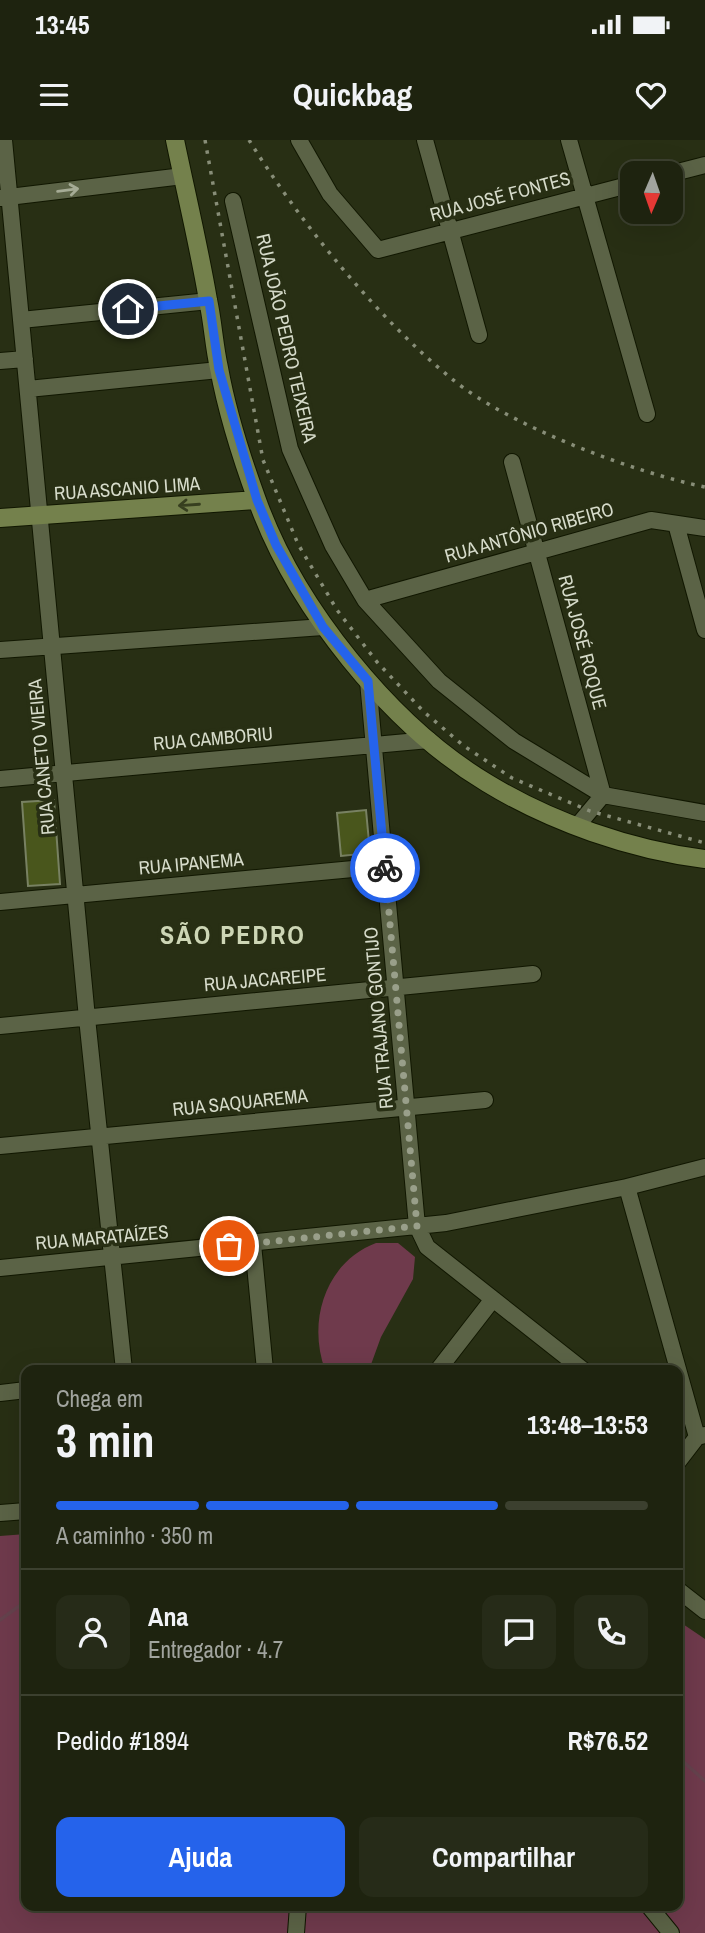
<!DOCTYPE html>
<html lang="pt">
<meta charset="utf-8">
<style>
:root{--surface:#1e230f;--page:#262b18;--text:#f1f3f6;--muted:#a1a49e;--line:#3c402f;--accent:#2563eb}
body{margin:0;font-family:"Archivo Narrow",sans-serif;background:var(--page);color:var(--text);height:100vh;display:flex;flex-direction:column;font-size:26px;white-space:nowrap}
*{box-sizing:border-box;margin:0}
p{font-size:23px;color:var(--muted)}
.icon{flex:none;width:38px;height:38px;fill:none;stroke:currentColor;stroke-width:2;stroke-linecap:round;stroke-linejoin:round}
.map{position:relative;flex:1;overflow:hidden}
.panel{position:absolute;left:21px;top:1225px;width:662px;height:546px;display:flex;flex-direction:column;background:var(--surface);border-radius:14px;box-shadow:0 7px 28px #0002,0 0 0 2px var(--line)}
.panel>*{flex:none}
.needle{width:46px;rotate:182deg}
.fabs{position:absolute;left:620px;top:21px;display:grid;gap:14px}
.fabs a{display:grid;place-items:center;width:63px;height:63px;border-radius:14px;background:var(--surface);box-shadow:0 7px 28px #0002,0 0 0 2px var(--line);font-size:35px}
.pin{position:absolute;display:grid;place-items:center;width:60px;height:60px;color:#fff;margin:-30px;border:4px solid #fff;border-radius:50%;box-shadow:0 2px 7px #0007}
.courier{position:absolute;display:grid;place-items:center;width:70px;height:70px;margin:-35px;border:5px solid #2563eb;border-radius:50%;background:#fff;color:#222;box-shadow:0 2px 9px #0007}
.head em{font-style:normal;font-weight:700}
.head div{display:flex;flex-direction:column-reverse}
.head{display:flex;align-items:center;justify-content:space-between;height:119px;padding:0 35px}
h1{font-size:46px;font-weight:700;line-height:52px}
.bar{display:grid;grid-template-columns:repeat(4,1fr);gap:10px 7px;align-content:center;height:84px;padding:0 35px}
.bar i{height:9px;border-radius:5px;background:var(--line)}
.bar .selected{background:var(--accent)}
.bar p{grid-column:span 4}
.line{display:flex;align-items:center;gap:18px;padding:0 35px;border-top:2px solid var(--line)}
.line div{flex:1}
.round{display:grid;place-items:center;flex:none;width:74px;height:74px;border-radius:14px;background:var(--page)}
.action{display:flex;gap:14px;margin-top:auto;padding:14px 35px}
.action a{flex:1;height:80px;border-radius:14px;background:var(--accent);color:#fff;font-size:28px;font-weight:700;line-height:80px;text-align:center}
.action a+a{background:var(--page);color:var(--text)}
.status{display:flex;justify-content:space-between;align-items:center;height:49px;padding:0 35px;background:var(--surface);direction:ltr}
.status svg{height:19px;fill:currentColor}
header{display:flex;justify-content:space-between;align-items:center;height:91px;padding:0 35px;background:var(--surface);font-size:32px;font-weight:700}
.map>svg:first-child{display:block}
.green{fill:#6f3a4c}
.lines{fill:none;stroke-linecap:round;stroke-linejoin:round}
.stream{stroke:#65424d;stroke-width:3.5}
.building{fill:#49561c;stroke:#788162;stroke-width:2}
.street-casing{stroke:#111700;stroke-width:18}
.secondary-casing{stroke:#111700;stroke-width:20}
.street{stroke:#5b6346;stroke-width:16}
.secondary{stroke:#74814c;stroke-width:18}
.rail{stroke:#888e78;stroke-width:3.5;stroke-dasharray:3.5 7;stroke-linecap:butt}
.oneway{stroke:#a5ab95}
.oneway2{stroke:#373f1f}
.done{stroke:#999f8a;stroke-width:7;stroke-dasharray:0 12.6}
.route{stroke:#2563eb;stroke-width:9}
.labels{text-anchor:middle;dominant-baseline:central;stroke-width:7;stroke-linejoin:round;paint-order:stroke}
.street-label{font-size:19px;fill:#d6dbca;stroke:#282f14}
.district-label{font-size:26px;font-weight:bold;letter-spacing:2px;fill:#cdd6b5;stroke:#282f14}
</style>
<div class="status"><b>13:45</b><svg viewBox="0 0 49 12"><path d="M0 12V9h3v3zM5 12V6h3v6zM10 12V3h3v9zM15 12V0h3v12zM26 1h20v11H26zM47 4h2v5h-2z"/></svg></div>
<header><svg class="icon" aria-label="menu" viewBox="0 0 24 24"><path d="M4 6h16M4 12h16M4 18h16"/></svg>Quickbag<svg class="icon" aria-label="heart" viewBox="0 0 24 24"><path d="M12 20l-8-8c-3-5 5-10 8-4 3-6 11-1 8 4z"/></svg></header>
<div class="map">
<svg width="705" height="1793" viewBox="0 0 705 1793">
<rect width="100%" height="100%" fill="#282f14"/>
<path class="green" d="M 376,1103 L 398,1103 L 415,1117 L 413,1139 L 381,1197 L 369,1230 L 325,1230 C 307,1180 326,1122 376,1103 Z
M 26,1394 L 26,1766 L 677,1766 L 677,1480 L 705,1499 L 705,1793 L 0,1793 L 0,1396 Z"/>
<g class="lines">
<path class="stream" d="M 0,1480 L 26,1461
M 677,1616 L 705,1641"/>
</g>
<path class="building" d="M 54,660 L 60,744 L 28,746 L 22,662 Z
M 366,670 L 370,713 L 341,716 L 337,673 Z"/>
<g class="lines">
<defs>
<path id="street" d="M 4,0 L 87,878 L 124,1230
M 299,0 L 330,54 L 378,110 L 632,44
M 425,0 L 479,195
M 569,0 L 647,274
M 670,34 L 705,25
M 0,58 L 183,36
M 233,61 L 290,309 L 333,406 L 365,460 L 439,541 L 514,601 L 603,655 L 705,673
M 21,180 L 209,161
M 0,221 L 25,219
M 28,249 L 219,230
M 512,322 L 603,655 L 578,685
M 676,384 L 705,490
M 365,460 L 651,380 L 705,388
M 0,510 L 323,487
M 368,541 L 417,1086 L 427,1107 L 583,1230
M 0,639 L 429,600
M 0,762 L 385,726
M 0,886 L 533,834
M 0,1006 L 485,960
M 627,1047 L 697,1297
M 253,1104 L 265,1230
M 0,1128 L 446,1083 L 627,1047 L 705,1027
M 438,1230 L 493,1159
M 0,1253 L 26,1250
M 677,1323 L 697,1297 L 705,1295
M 0,1373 L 26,1371
M 677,1449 L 705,1471
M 649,1766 L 671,1793
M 296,1793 L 298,1766"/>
<path id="secondary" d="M 175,0 C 186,53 199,107 208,160 C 213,183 214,206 219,228 C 227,272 242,319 257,360 C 295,466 390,585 487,643 C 551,682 631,710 705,719
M 0,378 L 257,360"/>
</defs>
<use href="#street" class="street-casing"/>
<use href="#secondary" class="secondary-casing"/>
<use href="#street" class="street"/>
<use href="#secondary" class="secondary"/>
<path class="rail" d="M 205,0 L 263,320 L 298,404 L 337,470 L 377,522 L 424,572 L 464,606 L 512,638 L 590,671 L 705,703
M 249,0 C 300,82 377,178 452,239 C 509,286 633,332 705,347"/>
</g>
<defs><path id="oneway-shaft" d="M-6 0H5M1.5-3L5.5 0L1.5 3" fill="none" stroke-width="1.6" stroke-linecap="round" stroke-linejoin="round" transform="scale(1.75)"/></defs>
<use class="oneway" href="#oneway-shaft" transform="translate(68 50) rotate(-7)"/>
<use class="oneway2" href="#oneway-shaft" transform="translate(189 365) rotate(176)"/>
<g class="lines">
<path class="done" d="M 229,1106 L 417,1086 L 385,728"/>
<path class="route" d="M 128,169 L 209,161 L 219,230 L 257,360 L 276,405 L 323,487 L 368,541 L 385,728"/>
</g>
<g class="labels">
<g class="street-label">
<text transform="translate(500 56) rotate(-15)">RUA JOSÉ FONTES</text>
<text transform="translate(287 198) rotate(77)">RUA JOÃO PEDRO TEIXEIRA</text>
<text transform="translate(127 348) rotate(-4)">RUA ASCANIO LIMA</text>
<text transform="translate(529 392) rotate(-16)">RUA ANTÔNIO RIBEIRO</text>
<text transform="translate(583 502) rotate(75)">RUA JOSÉ ROQUE</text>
<text transform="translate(213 598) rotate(-5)">RUA CAMBORIU</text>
<text transform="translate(41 617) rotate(-95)">RUA CANETO VIEIRA</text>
<text transform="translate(191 723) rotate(-5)">RUA IPANEMA</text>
<text transform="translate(265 839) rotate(-5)">RUA JACAREIPE</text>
<text transform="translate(378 878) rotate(-95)">RUA TRAJANO GONTIJO</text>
<text transform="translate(240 962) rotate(-6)">RUA SAQUAREMA</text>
<text transform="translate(102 1097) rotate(-5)">RUA MARATAÍZES</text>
</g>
<g class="district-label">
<text x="233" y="794">SÃO PEDRO</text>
</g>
</g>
</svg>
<div class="fabs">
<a><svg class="needle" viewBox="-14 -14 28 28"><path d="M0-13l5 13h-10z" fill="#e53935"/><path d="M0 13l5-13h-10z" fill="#a1a49e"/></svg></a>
</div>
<div class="pin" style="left:229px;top:1106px;background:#ea580c"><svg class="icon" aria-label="bag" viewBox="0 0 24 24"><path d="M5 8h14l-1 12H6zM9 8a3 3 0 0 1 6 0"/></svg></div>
<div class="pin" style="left:128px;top:169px;background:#1f2937"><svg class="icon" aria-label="home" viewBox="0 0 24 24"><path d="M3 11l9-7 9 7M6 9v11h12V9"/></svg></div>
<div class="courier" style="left:385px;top:728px"><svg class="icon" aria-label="bike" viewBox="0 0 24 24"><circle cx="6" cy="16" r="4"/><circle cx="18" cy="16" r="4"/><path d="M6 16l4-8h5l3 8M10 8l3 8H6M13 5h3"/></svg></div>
<section class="panel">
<div class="head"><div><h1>3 min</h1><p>Chega em</p></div><em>13:48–13:53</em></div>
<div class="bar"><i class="selected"></i><i class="selected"></i><i class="selected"></i><i></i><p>A caminho · 350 m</p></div>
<div class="line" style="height:126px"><a class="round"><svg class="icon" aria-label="person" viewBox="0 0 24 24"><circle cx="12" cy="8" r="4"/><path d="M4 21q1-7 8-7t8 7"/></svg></a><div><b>Ana</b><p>Entregador · 4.7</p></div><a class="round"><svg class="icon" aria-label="chat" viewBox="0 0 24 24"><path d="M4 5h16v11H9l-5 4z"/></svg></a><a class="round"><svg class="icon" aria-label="phone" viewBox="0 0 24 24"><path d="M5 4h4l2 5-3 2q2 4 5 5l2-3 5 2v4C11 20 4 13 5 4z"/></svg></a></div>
<div class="line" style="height:91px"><div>Pedido #1894</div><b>R$76.52</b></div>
<div class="action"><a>Ajuda</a><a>Compartilhar</a></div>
</section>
</div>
